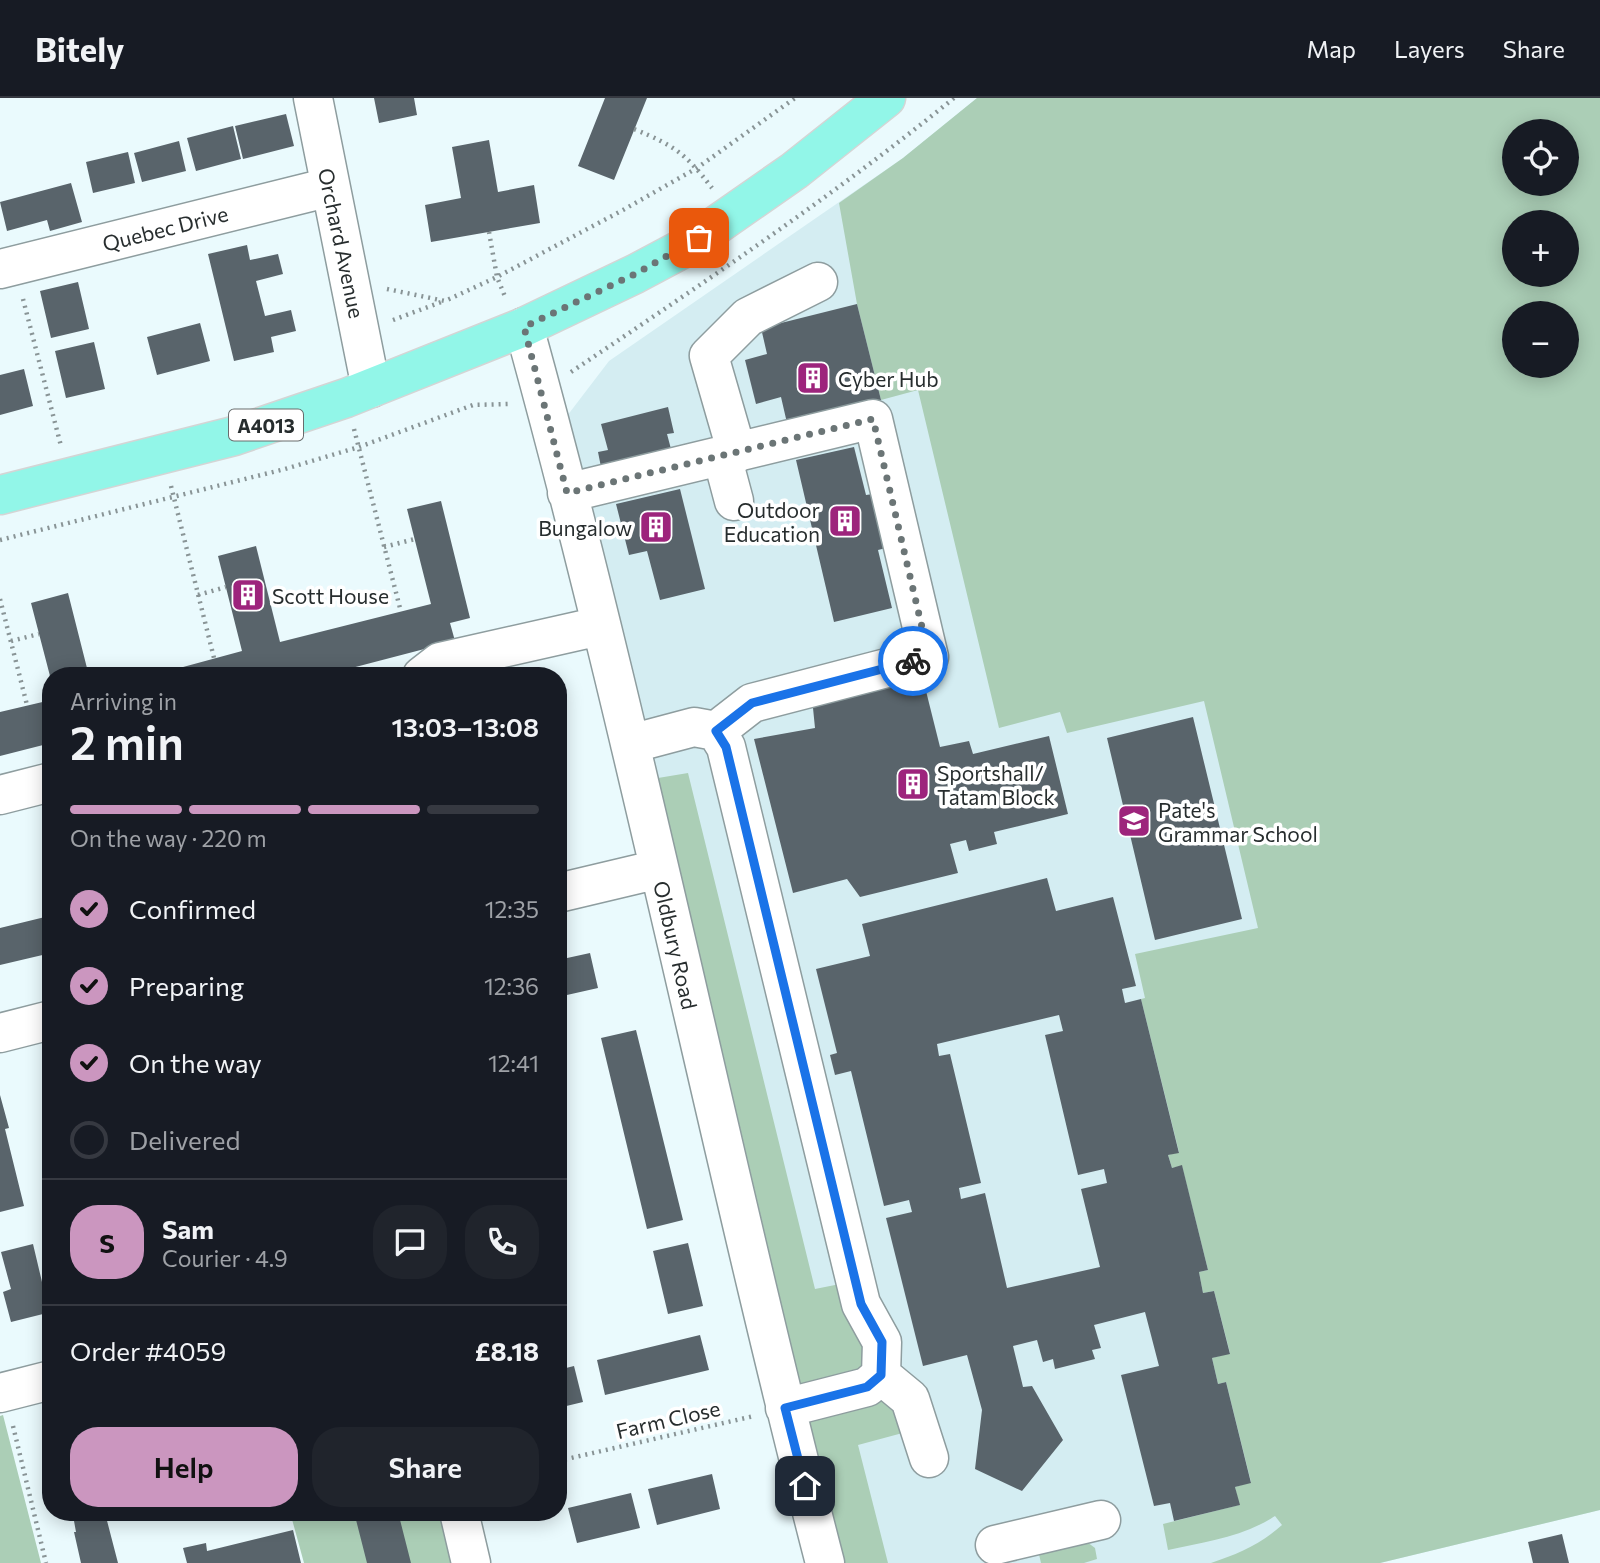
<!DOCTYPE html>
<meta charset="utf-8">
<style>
:root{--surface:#171b24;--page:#20242c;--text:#f1f3f6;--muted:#9ea1a6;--line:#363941;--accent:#cb96bf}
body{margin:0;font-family:Commissioner,sans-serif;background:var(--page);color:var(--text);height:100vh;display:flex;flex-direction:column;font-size:26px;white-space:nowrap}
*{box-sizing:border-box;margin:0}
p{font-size:23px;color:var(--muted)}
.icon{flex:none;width:38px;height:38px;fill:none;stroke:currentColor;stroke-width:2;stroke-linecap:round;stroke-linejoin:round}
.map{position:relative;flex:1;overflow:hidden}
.side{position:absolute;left:42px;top:569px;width:525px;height:854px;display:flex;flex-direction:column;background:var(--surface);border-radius:28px;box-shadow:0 4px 18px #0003}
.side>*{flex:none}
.fabs{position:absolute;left:1502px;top:21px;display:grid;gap:14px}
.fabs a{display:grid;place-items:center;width:77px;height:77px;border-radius:50%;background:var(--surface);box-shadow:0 4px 18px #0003;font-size:35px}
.pin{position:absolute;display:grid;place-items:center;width:60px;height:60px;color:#fff;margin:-30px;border-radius:14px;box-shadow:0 4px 10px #0006}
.courier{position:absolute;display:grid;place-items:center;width:70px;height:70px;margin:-35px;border:5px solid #1a73e8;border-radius:50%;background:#fff;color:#222;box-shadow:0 2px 9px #0007}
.overview em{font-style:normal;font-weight:600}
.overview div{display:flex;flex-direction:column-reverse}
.overview{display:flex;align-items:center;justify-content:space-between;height:119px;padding:0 28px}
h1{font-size:46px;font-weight:600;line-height:52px}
.bar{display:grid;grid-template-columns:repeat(4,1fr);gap:10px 7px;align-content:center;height:84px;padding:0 28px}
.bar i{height:9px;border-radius:5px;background:var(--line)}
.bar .active{background:var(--accent)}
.bar p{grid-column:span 4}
.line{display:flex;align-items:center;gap:18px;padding:0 28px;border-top:2px solid var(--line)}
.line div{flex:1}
.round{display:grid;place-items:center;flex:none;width:74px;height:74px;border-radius:28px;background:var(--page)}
ol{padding:0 28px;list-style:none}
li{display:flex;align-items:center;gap:21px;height:77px}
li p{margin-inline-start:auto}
li .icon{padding:7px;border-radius:50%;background:var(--accent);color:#111;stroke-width:4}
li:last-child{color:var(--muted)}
li i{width:38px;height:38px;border:4px solid var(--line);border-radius:50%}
.cta{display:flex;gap:14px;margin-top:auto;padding:14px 28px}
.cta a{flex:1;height:80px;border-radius:28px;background:var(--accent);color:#111;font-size:28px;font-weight:600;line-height:80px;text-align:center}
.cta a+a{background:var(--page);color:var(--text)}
header{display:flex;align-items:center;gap:42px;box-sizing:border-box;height:98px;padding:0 35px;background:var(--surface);border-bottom:2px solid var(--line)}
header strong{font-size:33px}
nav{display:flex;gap:38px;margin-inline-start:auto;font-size:24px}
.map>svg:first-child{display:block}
.built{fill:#d4edf2;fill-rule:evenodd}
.green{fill:#abceb6;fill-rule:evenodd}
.building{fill:#59646b;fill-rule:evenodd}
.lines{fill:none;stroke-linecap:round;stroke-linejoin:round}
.minor-casing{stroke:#8e9d9f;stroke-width:41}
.major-casing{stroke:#d4d5d5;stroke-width:41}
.path{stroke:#899496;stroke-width:4.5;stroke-dasharray:2 5;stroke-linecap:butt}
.minor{stroke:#fff;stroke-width:38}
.major{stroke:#92f6e8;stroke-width:38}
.done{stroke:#6b7576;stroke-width:7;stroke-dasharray:0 12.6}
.route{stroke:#1a73e8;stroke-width:9}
.labels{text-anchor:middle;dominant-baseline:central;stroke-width:7;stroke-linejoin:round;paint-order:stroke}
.shield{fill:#fff;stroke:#686c6d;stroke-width:2}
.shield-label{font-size:19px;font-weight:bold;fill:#272d2e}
.street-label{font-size:21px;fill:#272d2e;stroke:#fff}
.poi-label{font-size:21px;fill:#272d2e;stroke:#fff;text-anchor:start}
</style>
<header>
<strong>Bitely</strong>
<nav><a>Map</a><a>Layers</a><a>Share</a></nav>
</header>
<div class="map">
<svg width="1600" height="1465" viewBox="0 0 1600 1465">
<rect width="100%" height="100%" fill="#eafafd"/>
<path class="built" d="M 977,0 L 1600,0 L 1600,1412 L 1380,1465 L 842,1465 L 567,318 L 609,263 L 903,60 ZM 1514,33 L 1566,33 L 1566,86 L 1514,86 ZM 1514,124 L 1566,124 L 1566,177 L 1514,177 ZM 1514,215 L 1566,215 L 1566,268 L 1514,268 Z"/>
<path class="green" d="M 977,0 L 1600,0 L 1600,1412 L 1380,1465 L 1211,1465 C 1238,1456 1261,1446 1282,1427 L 1275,1418 C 1243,1439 1205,1444 1168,1452 L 1163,1426 L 1239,1407 L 1235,1389 L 1251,1384 L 1226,1284 L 1218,1286 L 1212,1260 L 1230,1255 L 1214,1193 L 1203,1195 L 1199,1174 L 1208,1172 L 1182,1068 L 1172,1070 L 1168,1057 L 1179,1054 L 1141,901 L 1145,900 L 1135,856 L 1258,830 L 1204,603 L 1067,635 L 1060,614 L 999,630 L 918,292 L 881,302 L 857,206 L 839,105 L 903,60 ZM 1514,33 L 1566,33 L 1566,86 L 1514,86 ZM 1514,124 L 1566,124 L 1566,177 L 1514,177 ZM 1514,215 L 1566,215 L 1566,268 L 1514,268 Z
M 688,675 L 815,1191 L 840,1186 L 910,1333 L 858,1347 L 888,1465 L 842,1465 L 658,680 Z
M 3,1317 L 41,1465 L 0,1465 L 0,1318 Z
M 290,1414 L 459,1414 L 471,1465 L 304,1465 Z
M 1087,1444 L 1095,1450 L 1097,1461 L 1084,1465 L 1041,1465 L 1038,1452 Z"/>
<path class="building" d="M 374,0 L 414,0 L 417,17 L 379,25 Z
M 605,0 L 647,0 L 614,82 L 578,68 Z
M 286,16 L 294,48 L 243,61 L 235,28 Z
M 233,28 L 241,61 L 196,73 L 187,40 Z
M 489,42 L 498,94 L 534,87 L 540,125 L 431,144 L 425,107 L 461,100 L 452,49 Z
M 179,43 L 186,73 L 142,84 L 134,55 Z
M 128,54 L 135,85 L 93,95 L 86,64 Z
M 71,85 L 82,124 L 50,133 L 47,122 L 7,133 L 0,104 Z
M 247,147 L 250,162 L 278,156 L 283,176 L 256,183 L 265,218 L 291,212 L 296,233 L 271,239 L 274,254 L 234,263 L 208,156 Z
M 78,184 L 89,231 L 51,240 L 40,193 Z
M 857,206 L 881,302 L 787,325 L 781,299 L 756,306 L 745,262 L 767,256 L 761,230 Z
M 200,225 L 210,263 L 157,277 L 147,239 Z
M 94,244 L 105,291 L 66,300 L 55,253 Z
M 24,271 L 33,308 L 0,317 L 0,277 Z
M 668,309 L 674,335 L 667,336 L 671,351 L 601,369 L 598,354 L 608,352 L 601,326 Z
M 854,349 L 866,397 L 873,396 L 886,450 L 878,452 L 892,510 L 834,524 L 796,362 Z
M 680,391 L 705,491 L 660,502 L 647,453 L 629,457 L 616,406 Z
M 441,403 L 470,520 L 450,525 L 455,543 L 321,578 L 276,578 L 275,571 L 262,574 L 263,578 L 150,578 L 242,553 L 218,458 L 256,448 L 280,544 L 431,506 L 407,411 Z
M 68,495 L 89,578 L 50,578 L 31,505 Z
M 921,573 L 940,649 L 969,643 L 973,656 L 1049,638 L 1068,716 L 994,734 L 997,746 L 969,753 L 966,742 L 950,746 L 958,775 L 860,799 L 847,781 L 793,795 L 754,641 L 815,630 L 812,600 Z
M 51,602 L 51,645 L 0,658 L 0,614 Z
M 1193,619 L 1242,821 L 1155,842 L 1107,640 Z
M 1047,780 L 1056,813 L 1113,799 L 1136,888 L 1122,891 L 1125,905 L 1141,901 L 1179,1055 L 1168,1057 L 1172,1070 L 1182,1067 L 1208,1172 L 1199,1174 L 1203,1195 L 1214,1193 L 1230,1256 L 1212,1260 L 1218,1286 L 1226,1284 L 1251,1385 L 1235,1389 L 1240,1407 L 1174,1423 L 1170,1405 L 1154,1408 L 1121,1277 L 1159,1268 L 1145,1214 L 1094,1227 L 1101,1250 L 1092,1252 L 1095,1261 L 1055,1271 L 1053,1261 L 1043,1264 L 1037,1242 L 1013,1248 L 1023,1289 L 1032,1288 L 1063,1342 L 1022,1393 L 975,1371 L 982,1312 L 967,1257 L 923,1268 L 886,1120 L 912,1114 L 909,1102 L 884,1108 L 851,973 L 835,977 L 830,957 L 837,955 L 816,871 L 870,858 L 862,826 ZM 1059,917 L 1063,933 L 1045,937 L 1078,1077 L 1104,1071 L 1107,1085 L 1081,1091 L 1100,1169 L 1007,1190 L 985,1095 L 961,1101 L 959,1090 L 981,1085 L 950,956 L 939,958 L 937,946 Z
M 45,819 L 51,842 L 51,855 L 0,867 L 0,830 Z
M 590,855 L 598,890 L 558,899 L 558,862 Z
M 636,932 L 683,1122 L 647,1131 L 601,940 Z
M 0,997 L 9,1030 L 5,1031 L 24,1108 L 0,1114 Z
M 688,1145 L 703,1208 L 668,1216 L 653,1153 Z
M 33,1146 L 42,1184 L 46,1183 L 51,1200 L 51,1214 L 11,1224 L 3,1194 L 11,1191 L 1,1154 Z
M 700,1237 L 709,1272 L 605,1297 L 597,1262 Z
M 574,1268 L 583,1304 L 558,1310 L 558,1272 Z
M 712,1376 L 720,1411 L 657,1427 L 648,1391 Z
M 631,1395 L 640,1430 L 577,1445 L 568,1410 Z
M 354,1414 L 398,1414 L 411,1465 L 367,1465 Z
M 105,1415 L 118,1465 L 81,1465 L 74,1434 L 76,1434 L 74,1423 Z
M 293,1432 L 301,1465 L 187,1465 L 183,1450 L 206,1445 L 207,1453 Z
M 1562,1436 L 1569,1465 L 1533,1465 L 1528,1444 Z"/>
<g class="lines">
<defs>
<path id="minor" d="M 313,0 L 371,290
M 0,171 L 330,89
M 524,229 C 637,638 719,1055 825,1465
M 737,355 L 709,258 L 748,219 L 818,184
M 722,358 L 734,403
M 567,395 L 873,321 L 929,559 L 752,605 L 716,633
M 422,578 L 440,564 L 600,528
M 630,646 L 694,629 L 716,633 L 726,649 L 861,1206 L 882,1244 L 881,1277 L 867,1289 L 785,1310
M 0,697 L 51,684
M 558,795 L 659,771
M 0,935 L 51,922
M 881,1277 L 910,1301 L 929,1360
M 0,1295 L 51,1282
M 459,1414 L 471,1465
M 995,1447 L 1101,1422"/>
<path id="major" d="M 0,397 L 234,338 L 346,300 L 524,229 L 635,176 L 682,151 L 794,73 L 886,0"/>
</defs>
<use href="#minor" class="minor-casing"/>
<use href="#major" class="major-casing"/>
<path class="path" d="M 634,31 C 675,48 685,55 712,90
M 489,134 L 497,179 L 506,201
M 387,191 L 445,203 L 497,179 L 623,112 L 697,70 L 795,0
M 23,201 L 61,348
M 393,222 L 444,203
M 571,274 C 702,186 832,99 954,0
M 354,331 L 401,514
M 171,388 L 214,560
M 0,442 L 285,371 L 359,349 L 473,307 L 508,306
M 384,449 L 415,441
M 198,497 L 226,489
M 0,501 L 27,607
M 11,543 L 39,536
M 13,1328 L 46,1465
M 558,1363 L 754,1318"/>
<use href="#minor" class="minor"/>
<use href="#major" class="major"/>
</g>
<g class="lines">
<path class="done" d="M 699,140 L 635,176 L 524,229 L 567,395 L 873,321 L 929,559 L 913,563"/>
<path class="route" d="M 805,1388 L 785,1310 L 867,1289 L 881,1277 L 882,1244 L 861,1206 L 726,649 L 716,633 L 752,605 L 913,563"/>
</g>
<defs>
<symbol id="building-square" viewBox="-11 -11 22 22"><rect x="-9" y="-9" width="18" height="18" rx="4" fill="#9d247c" stroke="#fff"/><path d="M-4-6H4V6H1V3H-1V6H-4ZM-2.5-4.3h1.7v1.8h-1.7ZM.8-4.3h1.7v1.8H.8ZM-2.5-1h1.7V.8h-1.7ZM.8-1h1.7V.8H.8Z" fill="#fff"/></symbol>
<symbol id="school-square" viewBox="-11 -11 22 22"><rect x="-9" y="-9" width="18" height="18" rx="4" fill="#9d247c" stroke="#fff"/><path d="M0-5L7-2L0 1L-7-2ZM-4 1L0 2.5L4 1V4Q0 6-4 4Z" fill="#fff"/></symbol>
</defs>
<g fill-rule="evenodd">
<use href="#building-square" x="794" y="261" width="38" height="38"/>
<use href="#building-square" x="826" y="404" width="38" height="38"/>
<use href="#building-square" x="637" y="410" width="38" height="38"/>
<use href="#building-square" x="229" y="478" width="38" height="38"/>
<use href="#building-square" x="894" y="667" width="38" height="38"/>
<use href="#school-square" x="1115" y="704" width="38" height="38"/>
</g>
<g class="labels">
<rect class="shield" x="229" y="311.5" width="74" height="31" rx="5"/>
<g class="shield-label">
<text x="266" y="327">A4013</text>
</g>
<g class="street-label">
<text transform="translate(165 130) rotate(-14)">Quebec Drive</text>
<text transform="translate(342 145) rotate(78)">Orchard Avenue</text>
<text transform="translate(676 847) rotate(77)">Oldbury Road</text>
<text transform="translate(668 1321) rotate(-13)">Farm Close</text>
</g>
<g class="poi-label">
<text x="838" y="280">Cyber Hub</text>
<text x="820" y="411" text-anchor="end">Outdoor<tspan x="820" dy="24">Education</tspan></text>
<text x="632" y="429" text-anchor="end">Bungalow</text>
<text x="272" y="497">Scott House</text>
<text x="937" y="674">Sportshall/<tspan x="937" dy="24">Tatam Block</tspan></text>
<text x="1158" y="711">Pate's<tspan x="1158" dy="24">Grammar School</tspan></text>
</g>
</g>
</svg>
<div class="fabs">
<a><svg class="icon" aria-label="locate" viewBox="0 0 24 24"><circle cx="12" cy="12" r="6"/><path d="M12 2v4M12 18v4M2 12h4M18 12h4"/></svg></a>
<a>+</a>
<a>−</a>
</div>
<div class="pin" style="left:699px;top:140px;background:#ea580c"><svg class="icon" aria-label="bag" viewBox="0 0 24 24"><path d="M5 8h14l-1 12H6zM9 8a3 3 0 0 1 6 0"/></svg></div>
<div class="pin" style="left:805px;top:1388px;background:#1f2937"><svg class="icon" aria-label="home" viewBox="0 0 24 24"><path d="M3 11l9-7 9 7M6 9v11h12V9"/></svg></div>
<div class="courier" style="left:913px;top:563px"><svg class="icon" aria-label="bike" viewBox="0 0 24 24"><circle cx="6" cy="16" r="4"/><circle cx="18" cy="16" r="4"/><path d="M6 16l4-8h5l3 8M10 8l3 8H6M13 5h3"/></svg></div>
<section class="side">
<div class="overview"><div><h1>2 min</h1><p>Arriving in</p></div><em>13:03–13:08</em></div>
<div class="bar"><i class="active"></i><i class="active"></i><i class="active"></i><i></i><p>On the way · 220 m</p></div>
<ol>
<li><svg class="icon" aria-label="check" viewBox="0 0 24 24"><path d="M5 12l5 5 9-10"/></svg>Confirmed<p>12:35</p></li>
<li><svg class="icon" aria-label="check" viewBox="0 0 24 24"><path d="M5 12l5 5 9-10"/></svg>Preparing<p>12:36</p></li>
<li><svg class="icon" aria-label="check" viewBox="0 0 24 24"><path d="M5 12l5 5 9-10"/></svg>On the way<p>12:41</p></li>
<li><i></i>Delivered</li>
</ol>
<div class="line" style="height:126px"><b class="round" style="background:var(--accent);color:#111">S</b><div><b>Sam</b><p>Courier · 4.9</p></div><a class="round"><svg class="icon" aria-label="chat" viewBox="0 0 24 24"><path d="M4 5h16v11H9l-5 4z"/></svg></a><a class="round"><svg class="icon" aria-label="phone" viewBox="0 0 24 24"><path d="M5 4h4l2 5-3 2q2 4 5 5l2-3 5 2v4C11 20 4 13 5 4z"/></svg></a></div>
<div class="line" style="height:91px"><div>Order #4059</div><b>£8.18</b></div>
<div class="cta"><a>Help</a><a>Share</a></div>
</section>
</div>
